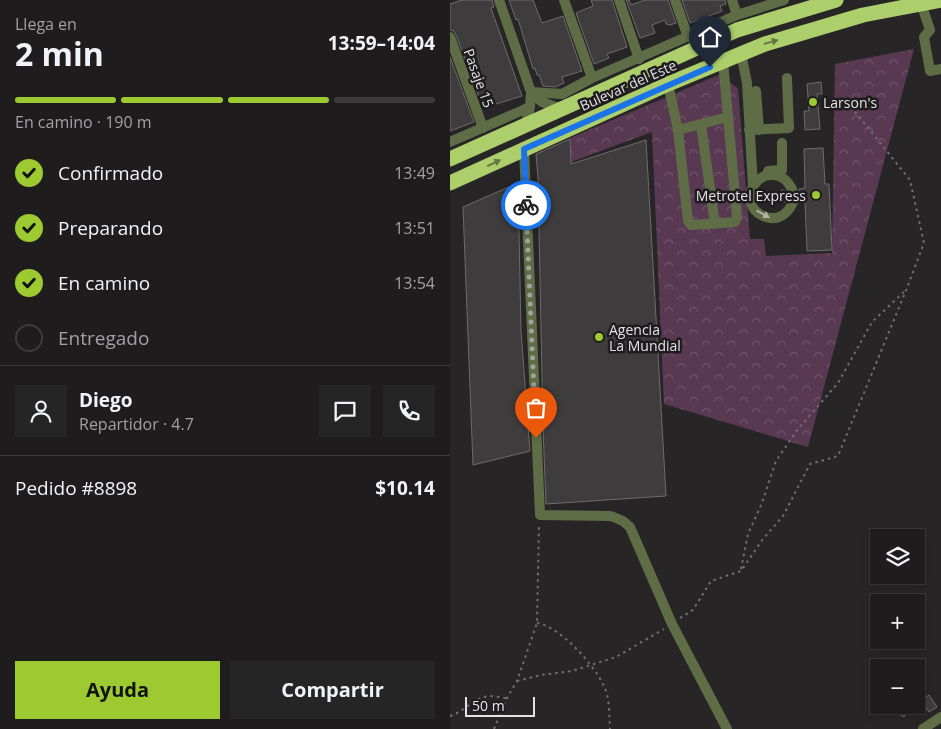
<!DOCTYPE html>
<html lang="es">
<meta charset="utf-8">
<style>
:root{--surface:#1e1c1d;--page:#262526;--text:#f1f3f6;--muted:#a1a1a4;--line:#3c3a3b;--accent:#9dca31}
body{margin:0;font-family:"Open Sans",sans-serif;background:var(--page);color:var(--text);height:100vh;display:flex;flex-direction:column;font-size:19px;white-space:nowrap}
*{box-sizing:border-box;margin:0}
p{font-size:16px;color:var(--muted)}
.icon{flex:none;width:28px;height:28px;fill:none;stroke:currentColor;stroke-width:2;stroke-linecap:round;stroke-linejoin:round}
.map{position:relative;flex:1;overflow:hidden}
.sheet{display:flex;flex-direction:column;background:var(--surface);width:450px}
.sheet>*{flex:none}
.tools{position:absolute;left:420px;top:529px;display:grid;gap:10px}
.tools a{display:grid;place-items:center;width:55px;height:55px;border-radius:0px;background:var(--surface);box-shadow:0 2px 8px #0003,0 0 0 1px var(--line);font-size:25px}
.scale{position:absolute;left:15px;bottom:12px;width:70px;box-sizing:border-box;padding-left:5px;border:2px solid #e4e2e3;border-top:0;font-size:14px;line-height:18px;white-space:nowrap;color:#e4e2e3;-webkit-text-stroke:4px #1e1c1e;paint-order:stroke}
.pin{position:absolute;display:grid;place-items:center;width:42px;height:42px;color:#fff;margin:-51px -21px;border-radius:50% 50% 50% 0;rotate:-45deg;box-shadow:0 0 5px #0007}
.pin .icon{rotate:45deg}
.courier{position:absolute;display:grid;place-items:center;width:50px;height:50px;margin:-25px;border:4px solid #1a73e8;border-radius:50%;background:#fff;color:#222;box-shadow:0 1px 6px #0007}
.head em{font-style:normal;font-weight:700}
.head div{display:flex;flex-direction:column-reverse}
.head{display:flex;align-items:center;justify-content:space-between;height:85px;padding:0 15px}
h1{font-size:32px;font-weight:700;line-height:38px}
.bar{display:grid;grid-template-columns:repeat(4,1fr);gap:8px 5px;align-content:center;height:60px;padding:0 15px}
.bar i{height:6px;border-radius:4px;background:var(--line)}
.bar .selected{background:var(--accent)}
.bar p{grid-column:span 4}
.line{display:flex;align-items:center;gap:12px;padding:0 15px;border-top:1px solid var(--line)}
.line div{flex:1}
.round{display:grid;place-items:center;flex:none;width:52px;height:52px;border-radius:0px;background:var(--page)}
ol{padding:0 15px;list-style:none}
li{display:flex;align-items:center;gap:15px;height:55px}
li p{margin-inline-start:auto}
li .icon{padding:5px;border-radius:50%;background:var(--accent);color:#111;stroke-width:4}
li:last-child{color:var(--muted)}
li i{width:28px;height:28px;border:2px solid var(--line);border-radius:50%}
.primary-button{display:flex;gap:10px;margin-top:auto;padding:10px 15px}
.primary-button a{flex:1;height:58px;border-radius:0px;background:var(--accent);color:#111;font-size:20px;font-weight:700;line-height:58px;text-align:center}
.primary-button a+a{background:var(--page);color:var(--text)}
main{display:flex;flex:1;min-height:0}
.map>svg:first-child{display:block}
.park{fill:url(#park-crowns)}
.building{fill:#3f3c3e;stroke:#6e6b6d}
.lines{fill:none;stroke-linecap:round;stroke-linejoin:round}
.path{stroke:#726f71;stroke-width:2;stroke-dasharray:2.5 4;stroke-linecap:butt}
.minor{stroke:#5e6d46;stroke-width:10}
.highway{stroke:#accf6b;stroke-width:15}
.oneway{fill:#657644}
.oneway2{fill:#aeb3a4}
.done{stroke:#a2a0a1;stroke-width:5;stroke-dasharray:0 9}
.route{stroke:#1a73e8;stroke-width:6}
.poi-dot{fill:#9dca31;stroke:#1e1c1e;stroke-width:2}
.labels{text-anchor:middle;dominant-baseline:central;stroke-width:5;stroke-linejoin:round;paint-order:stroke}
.street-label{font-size:14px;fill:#e4e2e3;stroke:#1e1c1e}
.poi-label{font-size:14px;fill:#e4e2e3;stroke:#1e1c1e;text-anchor:start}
</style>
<main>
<section class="sheet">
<div class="head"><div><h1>2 min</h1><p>Llega en</p></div><em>13:59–14:04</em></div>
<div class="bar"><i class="selected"></i><i class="selected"></i><i class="selected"></i><i></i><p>En camino · 190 m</p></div>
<ol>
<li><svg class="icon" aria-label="check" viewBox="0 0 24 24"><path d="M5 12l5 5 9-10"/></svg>Confirmado<p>13:49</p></li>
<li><svg class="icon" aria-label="check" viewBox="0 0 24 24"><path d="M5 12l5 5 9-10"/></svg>Preparando<p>13:51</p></li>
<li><svg class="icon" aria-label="check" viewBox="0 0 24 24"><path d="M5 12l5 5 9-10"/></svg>En camino<p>13:54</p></li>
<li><i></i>Entregado</li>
</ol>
<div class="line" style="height:90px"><a class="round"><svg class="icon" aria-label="person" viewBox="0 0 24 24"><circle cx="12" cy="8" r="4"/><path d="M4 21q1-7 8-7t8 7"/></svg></a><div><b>Diego</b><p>Repartidor · 4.7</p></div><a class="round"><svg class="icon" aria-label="chat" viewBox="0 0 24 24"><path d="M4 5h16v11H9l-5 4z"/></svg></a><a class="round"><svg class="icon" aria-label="phone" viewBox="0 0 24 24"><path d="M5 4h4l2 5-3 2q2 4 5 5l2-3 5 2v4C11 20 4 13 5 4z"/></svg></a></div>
<div class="line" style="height:65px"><div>Pedido #8898</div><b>$10.14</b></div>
<div class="primary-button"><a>Ayuda</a><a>Compartir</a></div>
</section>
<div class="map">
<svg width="491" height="729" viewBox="0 0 491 729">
<defs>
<pattern id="park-crowns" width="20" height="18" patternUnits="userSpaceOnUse" patternTransform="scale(1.25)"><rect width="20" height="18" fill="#593852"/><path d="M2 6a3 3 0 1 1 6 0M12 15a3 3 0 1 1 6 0" fill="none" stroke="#71546b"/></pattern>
</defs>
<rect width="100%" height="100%" fill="#282527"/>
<path class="park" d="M 464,49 L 358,447 L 214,404 L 202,132 L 121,162 L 120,138 L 271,74 L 288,89 L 300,239 L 314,239 L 316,256 L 382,253 L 385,64 Z"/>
<path class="building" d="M 12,0 L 42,0 L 44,7 L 41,8 L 72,96 L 33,108 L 6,35 L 4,31 L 0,30 L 0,4 Z
M 59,0 L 83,0 L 92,23 L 113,16 L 132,71 L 112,77 L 114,83 L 105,87 L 93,86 L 89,75 L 87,75 L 85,68 L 83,69 L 68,19 L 66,20 Z
M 141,0 L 162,0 L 177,47 L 157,54 L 159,58 L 144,64 L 126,13 L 143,6 Z
M 176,0 L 179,0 L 181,5 L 195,0 L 218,0 L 226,23 L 220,25 L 216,24 L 215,20 L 202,25 L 205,33 L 190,38 Z
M 232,0 L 275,0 L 276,4 L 270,6 L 272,11 L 240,23 Z
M 0,57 L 24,122 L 0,131 Z
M 371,82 L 372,94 L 367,94 L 370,129 L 355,130 L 354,111 L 359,111 L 357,84 Z
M 120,139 L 121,164 L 196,140 L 216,496 L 96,504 L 93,428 L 88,178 L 86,154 Z
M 373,148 L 375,184 L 379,184 L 382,250 L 357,251 L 355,202 L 350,202 L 349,198 L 344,195 L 348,193 L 349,189 L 355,188 L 354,149 Z
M 68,183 L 71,331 L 80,451 L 23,465 L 13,207 Z
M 331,190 L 334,190 L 341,196 L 335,202 L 331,202 Z
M 479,695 L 487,707 L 479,712 L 471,700 Z
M 452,705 L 458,710 L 454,717 L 447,713 Z"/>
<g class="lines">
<path class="path" d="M 291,569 L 298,534 L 312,503 L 326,461 L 348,429 L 388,383 L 422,322 L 456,290
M 230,618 L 243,610 L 261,581 L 291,571 L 313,539 L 333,516 L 360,464 L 388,456 L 457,288 L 474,243 L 460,180 L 402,108
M 87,623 C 111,627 144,665 154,686 C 160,698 159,716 160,729
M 67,681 L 91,675 L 122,671 L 166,657 L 214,629
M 0,716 C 14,712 24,697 40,696 C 46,696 52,698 57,698
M 44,729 L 57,698 L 67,681 L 87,623 L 89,525"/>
<path class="minor" d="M 49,0 L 81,92 L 80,107 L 76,124
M 114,0 L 142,78
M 169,0 L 189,59
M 225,0 L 238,37
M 282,0 L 287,15
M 471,3 L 480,30 L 474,37 L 480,71 L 491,69
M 0,37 L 33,128
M 291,53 L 297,83 L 303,186
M 218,84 L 228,130 L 238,221 L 241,225 L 285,222 L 287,217 L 273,61
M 306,91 L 309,130
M 81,92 L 112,94 L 142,78 L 287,15 L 334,0
M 81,92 L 92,102 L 111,109
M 251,125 L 265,224
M 228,130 L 278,117
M 299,130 L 339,128 L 337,78
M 0,142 L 80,107
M 74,149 L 90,515 L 161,516 L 173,521 L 180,527 L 222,624 L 277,729
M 318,171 L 332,170 L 332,143
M 342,189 C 338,181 331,174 321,175 C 314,175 308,179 304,185 C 287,211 330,235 343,202
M 473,729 L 491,717"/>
<path class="highway" d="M 0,159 L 287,30 L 386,0
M 0,183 L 218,84 L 315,44 L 413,15 L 491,0"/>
</g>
<defs><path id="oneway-solid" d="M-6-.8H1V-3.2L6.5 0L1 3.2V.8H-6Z" transform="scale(1.25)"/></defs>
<g class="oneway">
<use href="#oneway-solid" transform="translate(321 42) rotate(-16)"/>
<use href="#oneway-solid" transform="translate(44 163) rotate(-25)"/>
</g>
<use class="oneway2" href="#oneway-solid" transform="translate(313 214) rotate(29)"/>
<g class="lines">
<path class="done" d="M 76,205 L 86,438"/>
<path class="route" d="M 76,205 L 74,149 L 260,67"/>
</g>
<g class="poi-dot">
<circle cx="363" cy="102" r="5"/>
<circle cx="366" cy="195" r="5"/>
<circle cx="149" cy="337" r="5"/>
</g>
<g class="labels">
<g class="street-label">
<text transform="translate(29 78) rotate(70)">Pasaje 15</text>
<text transform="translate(178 85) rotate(-24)">Bulevar del Este</text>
</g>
<g class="poi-label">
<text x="373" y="102">Larson's</text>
<text x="356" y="195" text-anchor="end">Metrotel Express</text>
<text x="159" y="329">Agencia<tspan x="159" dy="16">La Mundial</tspan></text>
</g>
</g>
</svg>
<div class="tools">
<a><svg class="icon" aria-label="layers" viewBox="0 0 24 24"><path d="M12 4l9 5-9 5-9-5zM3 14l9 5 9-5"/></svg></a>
<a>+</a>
<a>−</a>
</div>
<div class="scale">50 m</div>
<div class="pin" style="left:86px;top:438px;background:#ea580c"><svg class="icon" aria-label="bag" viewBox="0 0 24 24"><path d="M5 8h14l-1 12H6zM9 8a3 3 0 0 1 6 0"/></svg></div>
<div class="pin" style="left:260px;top:67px;background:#1f2937"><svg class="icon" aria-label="home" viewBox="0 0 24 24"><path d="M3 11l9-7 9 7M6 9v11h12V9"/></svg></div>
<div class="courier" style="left:76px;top:205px"><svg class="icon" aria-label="bike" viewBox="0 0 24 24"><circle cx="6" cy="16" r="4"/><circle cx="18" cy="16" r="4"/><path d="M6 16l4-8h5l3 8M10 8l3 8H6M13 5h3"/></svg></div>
</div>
</main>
